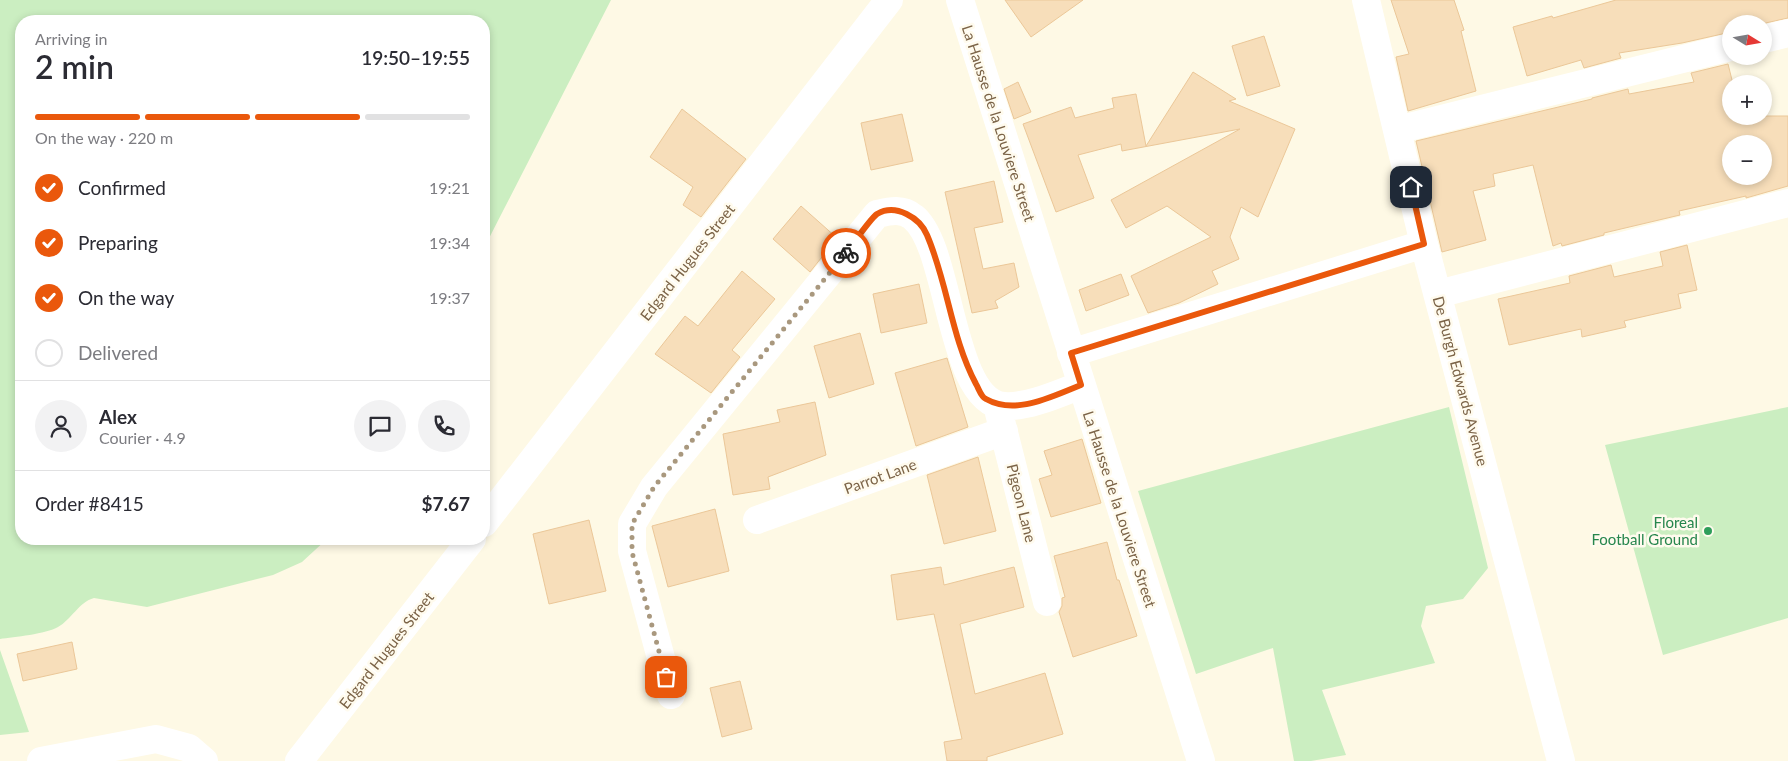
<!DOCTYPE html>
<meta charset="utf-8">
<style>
:root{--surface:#fff;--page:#f2f2f3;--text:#2b2b33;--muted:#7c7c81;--line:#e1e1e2;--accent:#ea580c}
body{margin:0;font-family:Lato,sans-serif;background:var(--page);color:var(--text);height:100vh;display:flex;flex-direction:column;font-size:19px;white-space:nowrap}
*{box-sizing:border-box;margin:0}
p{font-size:16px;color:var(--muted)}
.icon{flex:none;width:28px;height:28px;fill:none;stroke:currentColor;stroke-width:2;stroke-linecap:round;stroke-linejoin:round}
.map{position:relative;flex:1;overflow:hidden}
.side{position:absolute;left:15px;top:15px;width:475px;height:530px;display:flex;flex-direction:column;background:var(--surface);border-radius:20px;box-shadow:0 2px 8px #0003}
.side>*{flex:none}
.needle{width:32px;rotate:101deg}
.controls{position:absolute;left:1722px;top:15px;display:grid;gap:10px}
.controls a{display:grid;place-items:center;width:50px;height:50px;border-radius:50%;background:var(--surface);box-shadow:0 2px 8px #0003;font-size:25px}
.pin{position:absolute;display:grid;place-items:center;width:42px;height:42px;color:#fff;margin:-21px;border-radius:10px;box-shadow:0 2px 8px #0006}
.courier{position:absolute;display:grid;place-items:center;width:50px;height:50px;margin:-25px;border:4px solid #ea580c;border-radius:50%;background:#fff;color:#222;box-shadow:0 1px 6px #0007}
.head em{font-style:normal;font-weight:600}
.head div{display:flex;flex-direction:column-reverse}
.head{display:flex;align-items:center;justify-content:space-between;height:85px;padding:0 20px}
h1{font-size:32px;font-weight:600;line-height:38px}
.bar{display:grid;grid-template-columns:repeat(4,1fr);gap:8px 5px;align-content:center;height:60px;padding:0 20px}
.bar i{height:6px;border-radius:4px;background:var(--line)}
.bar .on{background:var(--accent)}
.bar p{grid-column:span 4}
.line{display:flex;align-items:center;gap:12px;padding:0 20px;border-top:1px solid var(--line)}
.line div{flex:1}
.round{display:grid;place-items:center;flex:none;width:52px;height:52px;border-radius:26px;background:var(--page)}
ol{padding:0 20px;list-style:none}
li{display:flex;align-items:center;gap:15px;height:55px}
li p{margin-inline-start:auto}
li .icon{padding:5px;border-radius:50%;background:var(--accent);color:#fff;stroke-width:4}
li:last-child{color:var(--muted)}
li i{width:28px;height:28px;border:2px solid var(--line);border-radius:50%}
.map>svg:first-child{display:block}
.green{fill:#cbeec1}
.building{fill:#f7deba;stroke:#ebc798;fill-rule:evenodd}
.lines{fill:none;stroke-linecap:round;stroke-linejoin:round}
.minor{stroke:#fff;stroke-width:28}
.done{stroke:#a9987e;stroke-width:5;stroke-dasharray:0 9}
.route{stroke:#ea580c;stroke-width:6}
.leisure-dot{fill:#2e9e5b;stroke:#fffbee;stroke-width:2}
.labels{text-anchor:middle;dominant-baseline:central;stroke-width:5;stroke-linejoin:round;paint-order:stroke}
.street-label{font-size:15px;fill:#7b6347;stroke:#fffbee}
.leisure-label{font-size:15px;fill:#27864d;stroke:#fffbee;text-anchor:end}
</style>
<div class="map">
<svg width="1788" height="761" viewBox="0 0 1788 761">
<rect width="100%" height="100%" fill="#fef9e5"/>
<path class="green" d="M 0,0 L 611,0 L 484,248 L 484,21 L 21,21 L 21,539 L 327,539 L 302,562 L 273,575 L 147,607 L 94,598 C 79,602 71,620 58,627 C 46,634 14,637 0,639 Z
M 1449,407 L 1488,568 L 1463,599 L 1426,606 L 1421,626 L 1435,663 L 1322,690 L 1346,755 L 1311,761 L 1294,761 L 1273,648 L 1196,674 L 1138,491 Z
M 1788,407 L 1788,618 L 1663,655 L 1605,445 Z
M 0,650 L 29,732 L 0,735 Z"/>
<path class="building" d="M 1005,0 L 1083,0 L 1031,37 Z
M 1391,0 L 1454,0 L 1464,30 L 1461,31 L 1476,91 L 1408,111 L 1396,57 L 1409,54 Z
M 1616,0 L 1788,0 L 1788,18 L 1761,24 L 1731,24 L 1731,32 L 1682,43 L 1619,53 L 1621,58 L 1584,68 L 1581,60 L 1527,76 L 1513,27 L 1552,16 L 1553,18 Z
M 1264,36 L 1280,86 L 1247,96 L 1232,46 Z
M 1728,64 L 1733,84 L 1731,84 L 1731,116 L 1788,116 L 1788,186 L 1746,198 L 1746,196 L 1679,211 L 1680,215 L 1604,233 L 1604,235 L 1562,246 L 1561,243 L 1553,246 L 1533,165 L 1493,174 L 1495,186 L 1473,191 L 1486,240 L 1442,252 L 1416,141 L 1592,99 L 1592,98 L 1628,89 L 1629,94 L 1694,82 L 1691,73 ZM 1731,144 L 1764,144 L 1764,176 L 1731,176 Z
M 1193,72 L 1236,99 L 1229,101 L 1295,129 L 1258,217 L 1241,207 L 1230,237 L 1239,259 L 1212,271 L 1218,284 L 1179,303 L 1148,313 L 1131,276 L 1211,237 L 1167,206 L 1126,228 L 1111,200 L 1240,129 L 1122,151 L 1121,144 L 1078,155 L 1094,198 L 1056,212 L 1023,124 L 1071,107 L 1075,118 L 1114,108 L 1112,98 L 1136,94 L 1146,146 Z
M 1018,82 L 1031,112 L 1014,119 L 1004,89 Z
M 682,109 L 746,159 L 701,217 L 683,205 L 693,187 L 650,157 Z
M 902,114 L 913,161 L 871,170 L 861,123 Z
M 994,181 L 1003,222 L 974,228 L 983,269 L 1014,263 L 1019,287 L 995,301 L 998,308 L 972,313 L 945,192 Z
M 801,206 L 837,238 L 810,272 L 773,239 Z
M 1687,245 L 1697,290 L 1678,294 L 1681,308 L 1624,321 L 1626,327 L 1582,337 L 1581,329 L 1509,345 L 1498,299 L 1570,283 L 1569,276 L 1611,265 L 1614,277 L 1663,266 L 1660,252 Z
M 742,271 L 775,299 L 732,350 L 740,357 L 711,393 L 655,354 L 685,316 L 698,326 Z
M 1121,274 L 1129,295 L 1086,311 L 1079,290 Z
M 919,284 L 927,323 L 881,333 L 873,294 Z
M 860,333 L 874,384 L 829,398 L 814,346 Z
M 947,358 L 968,427 L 916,446 L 895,373 Z
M 815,402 L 826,455 L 768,477 L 770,489 L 733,495 L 723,434 L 780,422 L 777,410 Z
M 1082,439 L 1101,503 L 1051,517 L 1039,479 L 1052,475 L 1044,451 Z
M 978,457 L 996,531 L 944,544 L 927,475 Z
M 715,509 L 729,571 L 668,587 L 652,526 Z
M 589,520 L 606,591 L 549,604 L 533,534 Z
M 1107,542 L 1117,580 L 1119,580 L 1137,636 L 1073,657 L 1059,612 L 1062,606 L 1062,598 L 1065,597 L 1054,556 Z
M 941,567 L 944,585 L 1014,567 L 1024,607 L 960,624 L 975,694 L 1045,673 L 1063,734 L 987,757 L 987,761 L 947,761 L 944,742 L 962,739 L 934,614 L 897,620 L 891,575 Z
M 72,642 L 77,669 L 23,681 L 17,654 Z
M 740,681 L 752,729 L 722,737 L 710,688 Z"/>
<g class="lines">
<path class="minor" d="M 960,0 L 1201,761
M 1366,0 L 1424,244 L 1561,761
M 1764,39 L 1788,33
M 1397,130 L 1731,47
M 1438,294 L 1788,203
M 1071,353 L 1424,244
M 999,413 L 1047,602
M 757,520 L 1004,431
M 484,523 L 889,0
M 671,695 L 632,551 L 632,524 L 654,487 L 877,214 C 890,211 902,208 913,217 C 951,246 949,402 1004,406 C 1027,408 1060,393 1081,385
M 41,761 L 156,739 L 189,748 L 204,761
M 299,761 L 472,539"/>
</g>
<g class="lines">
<path class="done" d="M 666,677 L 632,552 L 632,524 L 654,487 L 846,253"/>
<path class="route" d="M 846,253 C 853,244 870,219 877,214 C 896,203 920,218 927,235 C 948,284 951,337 976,384 C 979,389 981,397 986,399 C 1016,416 1052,396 1081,385 L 1071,353 L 1424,244 L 1411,187"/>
</g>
<circle class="leisure-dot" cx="1708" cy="531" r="5"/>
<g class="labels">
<g class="street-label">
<text transform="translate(999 123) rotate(72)">La Hausse de la Louviere Street</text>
<text transform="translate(687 262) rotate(-52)">Edgard Hugues Street</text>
<text transform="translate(1461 381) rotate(75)">De Burgh Edwards Avenue</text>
<text transform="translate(880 476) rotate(-20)">Parrot Lane</text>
<text transform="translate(1022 503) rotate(76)">Pigeon Lane</text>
<text transform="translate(1120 509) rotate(72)">La Hausse de la Louviere Street</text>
<text transform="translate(386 650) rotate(-52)">Edgard Hugues Street</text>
</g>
<g class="leisure-label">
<text x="1698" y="522">Floreal<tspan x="1698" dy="17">Football Ground</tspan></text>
</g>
</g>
</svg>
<div class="controls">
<a><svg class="needle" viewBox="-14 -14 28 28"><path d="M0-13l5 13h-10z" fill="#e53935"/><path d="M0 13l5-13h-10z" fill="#7c7c81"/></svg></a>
<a>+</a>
<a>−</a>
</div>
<div class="pin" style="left:666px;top:677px;background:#ea580c"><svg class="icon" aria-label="bag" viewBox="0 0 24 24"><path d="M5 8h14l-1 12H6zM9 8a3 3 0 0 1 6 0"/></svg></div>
<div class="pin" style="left:1411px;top:187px;background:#1f2937"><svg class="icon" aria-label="home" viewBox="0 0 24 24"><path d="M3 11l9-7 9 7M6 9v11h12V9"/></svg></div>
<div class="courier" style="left:846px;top:253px"><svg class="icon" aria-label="bike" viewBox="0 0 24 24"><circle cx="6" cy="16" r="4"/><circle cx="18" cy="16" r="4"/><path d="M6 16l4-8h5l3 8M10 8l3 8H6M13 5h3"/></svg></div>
<section class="side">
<div class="head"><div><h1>2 min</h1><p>Arriving in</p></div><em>19:50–19:55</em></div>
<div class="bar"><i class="on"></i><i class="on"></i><i class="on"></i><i></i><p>On the way · 220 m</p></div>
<ol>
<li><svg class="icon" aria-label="check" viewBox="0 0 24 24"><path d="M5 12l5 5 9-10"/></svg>Confirmed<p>19:21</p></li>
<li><svg class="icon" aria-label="check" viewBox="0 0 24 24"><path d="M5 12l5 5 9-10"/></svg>Preparing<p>19:34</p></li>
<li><svg class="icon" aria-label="check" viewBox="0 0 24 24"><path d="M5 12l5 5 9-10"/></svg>On the way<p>19:37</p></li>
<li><i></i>Delivered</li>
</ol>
<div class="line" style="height:90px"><a class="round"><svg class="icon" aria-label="person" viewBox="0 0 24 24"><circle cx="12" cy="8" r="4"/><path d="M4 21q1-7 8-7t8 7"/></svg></a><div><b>Alex</b><p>Courier · 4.9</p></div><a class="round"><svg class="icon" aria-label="chat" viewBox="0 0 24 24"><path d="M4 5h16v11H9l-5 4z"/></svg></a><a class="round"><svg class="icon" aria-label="phone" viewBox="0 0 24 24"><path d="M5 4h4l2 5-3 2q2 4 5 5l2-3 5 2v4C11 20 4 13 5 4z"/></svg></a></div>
<div class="line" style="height:65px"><div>Order #8415</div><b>$7.67</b></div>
</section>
</div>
